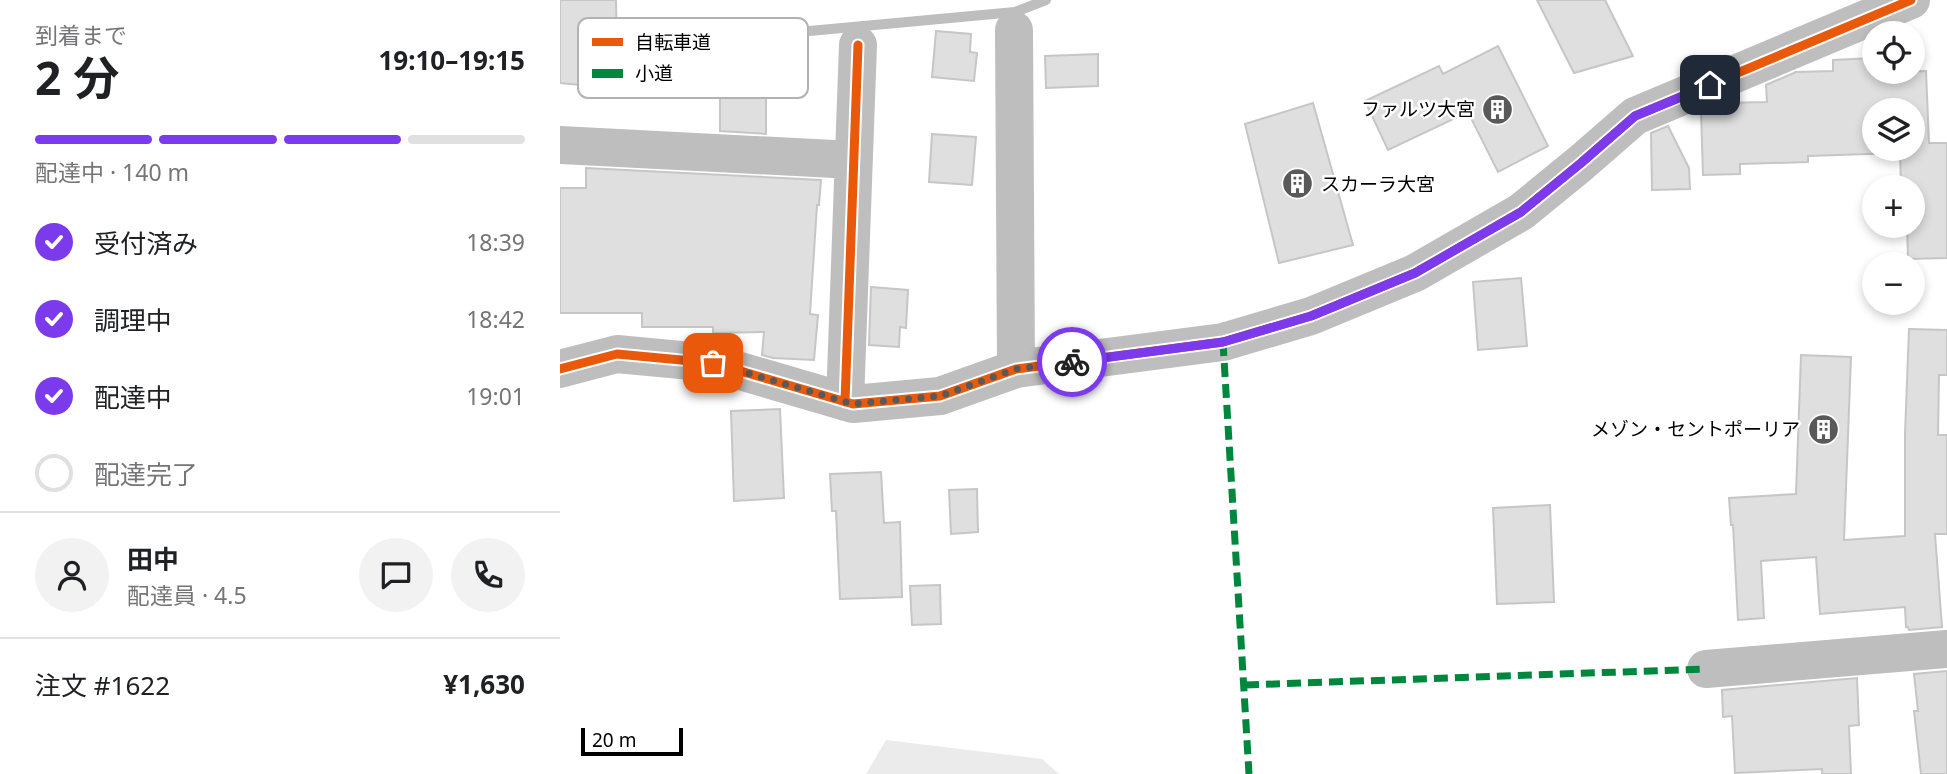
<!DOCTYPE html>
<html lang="ja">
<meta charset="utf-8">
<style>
:root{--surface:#fff;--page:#f2f2f2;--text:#202124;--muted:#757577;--line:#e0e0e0;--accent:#7c3aed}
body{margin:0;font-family:"Noto Sans","Noto Sans JP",sans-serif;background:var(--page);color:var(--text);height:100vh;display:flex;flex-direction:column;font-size:26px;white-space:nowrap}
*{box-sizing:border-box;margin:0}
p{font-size:23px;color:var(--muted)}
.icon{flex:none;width:38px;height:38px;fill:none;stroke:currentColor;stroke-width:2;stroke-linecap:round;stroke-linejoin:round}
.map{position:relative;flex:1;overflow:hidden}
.panel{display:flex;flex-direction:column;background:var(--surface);width:560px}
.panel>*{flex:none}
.fabs{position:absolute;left:1302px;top:21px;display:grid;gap:14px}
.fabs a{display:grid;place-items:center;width:63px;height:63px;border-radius:50%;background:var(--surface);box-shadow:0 4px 10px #0003;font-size:35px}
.scale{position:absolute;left:21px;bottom:18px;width:102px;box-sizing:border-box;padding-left:7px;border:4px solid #000;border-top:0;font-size:19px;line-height:24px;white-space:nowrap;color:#000;-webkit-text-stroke:5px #fff;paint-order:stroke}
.pin{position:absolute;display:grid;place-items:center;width:60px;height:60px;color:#fff;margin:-30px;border-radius:14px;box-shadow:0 4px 10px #0006}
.courier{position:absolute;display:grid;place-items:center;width:70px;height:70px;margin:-35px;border:5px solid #7c3aed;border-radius:50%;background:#fff;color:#222;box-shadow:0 2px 9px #0007}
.head em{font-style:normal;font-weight:700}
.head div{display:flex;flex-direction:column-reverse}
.head{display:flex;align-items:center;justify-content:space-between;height:119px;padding:0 35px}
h1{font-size:46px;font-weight:700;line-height:52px}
.bar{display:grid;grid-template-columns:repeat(4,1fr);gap:10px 7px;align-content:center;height:84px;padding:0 35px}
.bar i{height:9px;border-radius:5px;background:var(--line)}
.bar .active{background:var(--accent)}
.bar p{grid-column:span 4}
.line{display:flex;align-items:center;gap:18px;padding:0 35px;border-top:2px solid var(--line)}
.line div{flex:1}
.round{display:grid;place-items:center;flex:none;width:74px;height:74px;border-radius:37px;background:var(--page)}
ol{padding:0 35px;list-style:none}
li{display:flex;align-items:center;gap:21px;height:77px}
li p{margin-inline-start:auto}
li .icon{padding:7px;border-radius:50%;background:var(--accent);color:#fff;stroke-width:4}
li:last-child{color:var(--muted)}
li i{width:38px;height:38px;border:4px solid var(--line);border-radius:50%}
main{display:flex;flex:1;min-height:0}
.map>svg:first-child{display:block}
.green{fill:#ebebeb}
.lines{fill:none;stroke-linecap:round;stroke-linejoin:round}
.stream{stroke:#bebebe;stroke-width:10}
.building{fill:#dfdfdf;stroke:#c6c6c6;stroke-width:2;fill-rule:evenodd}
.minor{stroke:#bebebe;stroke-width:38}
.quiet{stroke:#00873e;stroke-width:7;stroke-dasharray:14 7;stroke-linecap:butt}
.cycleway-casing{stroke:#fff;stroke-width:13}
.cycleway{stroke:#e8590c;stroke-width:9}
.done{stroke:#595959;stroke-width:7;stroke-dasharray:0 12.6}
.route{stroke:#7c3aed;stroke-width:9}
.labels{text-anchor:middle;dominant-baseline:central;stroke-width:5;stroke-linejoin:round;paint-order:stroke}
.poi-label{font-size:19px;fill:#000;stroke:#fff;text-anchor:end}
.key{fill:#fff;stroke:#b2b2b2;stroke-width:2}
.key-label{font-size:19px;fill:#000}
</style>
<main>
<section class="panel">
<div class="head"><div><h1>2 分</h1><p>到着まで</p></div><em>19:10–19:15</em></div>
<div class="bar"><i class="active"></i><i class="active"></i><i class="active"></i><i></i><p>配達中 · 140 m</p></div>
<ol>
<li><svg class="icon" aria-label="check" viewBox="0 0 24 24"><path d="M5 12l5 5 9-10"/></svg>受付済み<p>18:39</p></li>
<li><svg class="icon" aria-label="check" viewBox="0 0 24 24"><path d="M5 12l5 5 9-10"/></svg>調理中<p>18:42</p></li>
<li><svg class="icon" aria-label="check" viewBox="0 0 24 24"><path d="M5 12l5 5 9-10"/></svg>配達中<p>19:01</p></li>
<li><i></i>配達完了</li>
</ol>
<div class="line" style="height:126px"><a class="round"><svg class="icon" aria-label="person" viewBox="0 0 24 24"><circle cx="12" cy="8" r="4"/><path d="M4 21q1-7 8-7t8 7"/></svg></a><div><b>田中</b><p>配達員 · 4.5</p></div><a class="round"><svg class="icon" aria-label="chat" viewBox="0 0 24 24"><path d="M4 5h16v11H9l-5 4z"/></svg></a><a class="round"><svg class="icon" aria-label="phone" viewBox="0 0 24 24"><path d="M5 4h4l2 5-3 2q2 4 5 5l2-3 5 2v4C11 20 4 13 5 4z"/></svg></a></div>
<div class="line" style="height:91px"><div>注文 #1622</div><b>¥1,630</b></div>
</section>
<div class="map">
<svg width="1387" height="774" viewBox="0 0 1387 774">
<rect width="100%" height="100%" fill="#fff"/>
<path class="green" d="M 326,740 L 482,759 L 499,774 L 306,774 Z"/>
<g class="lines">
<path class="stream" d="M 45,34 L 217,34 L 455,12 L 486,0"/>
</g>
<path class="building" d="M 0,0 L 56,0 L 57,47 L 158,57 L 158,50 L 214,50 L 214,84 L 206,84 L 206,134 L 160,131 L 160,89 L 31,75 L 30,86 L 0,83 Z
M 977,0 L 1045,0 L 1073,56 L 1014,73 Z
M 376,31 L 411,34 L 410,52 L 417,53 L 414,81 L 372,77 Z
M 938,46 L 988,146 L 938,172 L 908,112 L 828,150 L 805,101 L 879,66 L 883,74 Z
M 538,54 L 538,86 L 486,88 L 485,56 Z
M 1313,58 L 1313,72 L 1366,71 L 1369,143 L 1387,143 L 1387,258 L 1348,259 L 1347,226 L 1353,226 L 1353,187 L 1341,187 L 1340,153 L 1248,156 L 1248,162 L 1180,164 L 1180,174 L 1143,175 L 1141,112 L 1163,103 L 1207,102 L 1206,85 L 1236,72 L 1273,71 L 1273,60 ZM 1314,110 L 1353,110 L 1353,149 L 1314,149 Z
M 753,103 L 793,245 L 719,263 L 685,124 Z
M 1108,126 L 1129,168 L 1130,189 L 1092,190 L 1091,133 Z
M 372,134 L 416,137 L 412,185 L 369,182 Z
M 26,168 L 261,180 L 259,205 L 257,205 L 250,314 L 258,315 L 254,360 L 213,358 L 202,355 L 204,332 L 153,333 L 153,327 L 82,327 L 82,313 L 0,313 L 0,188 L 26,188 Z
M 961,278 L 967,346 L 918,350 L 913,282 Z
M 311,287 L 348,290 L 346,328 L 340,327 L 339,347 L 309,345 Z
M 1349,329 L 1387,330 L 1387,375 L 1379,375 L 1378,435 L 1387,435 L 1387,534 L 1375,534 L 1382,627 L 1349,630 L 1348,627 L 1346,627 L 1345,607 L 1260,614 L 1256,557 L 1201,561 L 1204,618 L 1178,620 L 1173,525 L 1171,525 L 1169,498 L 1236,494 L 1241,355 L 1291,357 L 1284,540 L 1345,536 L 1345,434 Z
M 220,409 L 224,498 L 174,501 L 171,411 Z
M 321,472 L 324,523 L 340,522 L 342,597 L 280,599 L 276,511 L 272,511 L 270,474 Z
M 417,489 L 418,532 L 391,534 L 389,490 Z
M 990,505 L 994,602 L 937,604 L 933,508 Z
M 380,585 L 381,624 L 352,625 L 350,586 Z
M 1387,671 L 1387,774 L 1361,774 L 1354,711 L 1358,711 L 1354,674 Z
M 1297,678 L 1299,725 L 1289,726 L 1291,774 L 1262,774 L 1262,769 L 1175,773 L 1172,716 L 1163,717 L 1162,690 Z"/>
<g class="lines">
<path class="minor" d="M 454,30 L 456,369
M 0,145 L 293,160
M 0,369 L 57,354 L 153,363 L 293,404 L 380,396 L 456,369 L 663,342 L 751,316 L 855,273 L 961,212 L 1021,163 L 1075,116 L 1351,0
M 285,402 L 298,45
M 1146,669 L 1387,649"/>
<path class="quiet" d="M 663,342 L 689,774
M 685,685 L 1146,669"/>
<defs>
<path id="cycleway" d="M 0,369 L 57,354 L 153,363 L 293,404 L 380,396 L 456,369 L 663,342 L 751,316 L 855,273 L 961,212 L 1021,163 L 1075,116 L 1351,0
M 285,402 L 298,45"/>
</defs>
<use href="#cycleway" class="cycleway-casing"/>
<use href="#cycleway" class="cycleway"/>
</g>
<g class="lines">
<path class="done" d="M 153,363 L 293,404 L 380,396 L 456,369 L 512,362"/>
<path class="route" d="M 512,362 L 663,342 L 751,316 L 855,273 L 961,212 L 1021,163 L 1075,116 L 1150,85"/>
</g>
<defs>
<symbol id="building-disc" viewBox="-11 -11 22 22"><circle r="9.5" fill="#595959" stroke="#fff"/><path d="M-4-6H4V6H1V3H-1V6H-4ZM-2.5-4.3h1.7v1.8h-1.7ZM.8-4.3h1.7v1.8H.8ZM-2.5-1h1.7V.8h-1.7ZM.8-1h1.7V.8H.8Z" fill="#fff"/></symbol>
</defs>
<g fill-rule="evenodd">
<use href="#building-disc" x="920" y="92" width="35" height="35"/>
<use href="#building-disc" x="720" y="166" width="35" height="35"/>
<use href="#building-disc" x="1246" y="412" width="35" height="35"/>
</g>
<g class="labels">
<g class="poi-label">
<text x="915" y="109">ファルツ大宮</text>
<text x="761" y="184" text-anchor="start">スカーラ大宮</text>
<text x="1240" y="429">メゾン・セントポーリア</text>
</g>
</g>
<rect x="18" y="18" width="230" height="80" rx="10" class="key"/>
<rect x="32" y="38" width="31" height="8" fill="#e8590c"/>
<rect x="32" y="69" width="31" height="9" fill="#00873e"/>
<g class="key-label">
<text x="75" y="49">自転車道</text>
<text x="75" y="80">小道</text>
</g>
</svg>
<div class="fabs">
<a><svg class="icon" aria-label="locate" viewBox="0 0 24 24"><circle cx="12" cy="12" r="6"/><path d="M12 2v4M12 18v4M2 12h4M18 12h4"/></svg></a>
<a><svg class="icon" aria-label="layers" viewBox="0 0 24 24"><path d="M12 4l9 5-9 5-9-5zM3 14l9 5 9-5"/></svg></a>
<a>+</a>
<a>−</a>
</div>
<div class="scale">20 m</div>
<div class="pin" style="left:153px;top:363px;background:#ea580c"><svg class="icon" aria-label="bag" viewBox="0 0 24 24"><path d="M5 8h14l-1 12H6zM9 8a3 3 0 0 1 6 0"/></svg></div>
<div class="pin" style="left:1150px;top:85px;background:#1f2937"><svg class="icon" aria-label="home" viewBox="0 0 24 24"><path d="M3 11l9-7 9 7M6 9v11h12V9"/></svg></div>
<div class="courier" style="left:512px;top:362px"><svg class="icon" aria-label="bike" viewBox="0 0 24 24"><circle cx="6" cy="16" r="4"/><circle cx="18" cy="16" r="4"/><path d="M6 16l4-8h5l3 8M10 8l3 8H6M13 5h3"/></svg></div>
</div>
</main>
